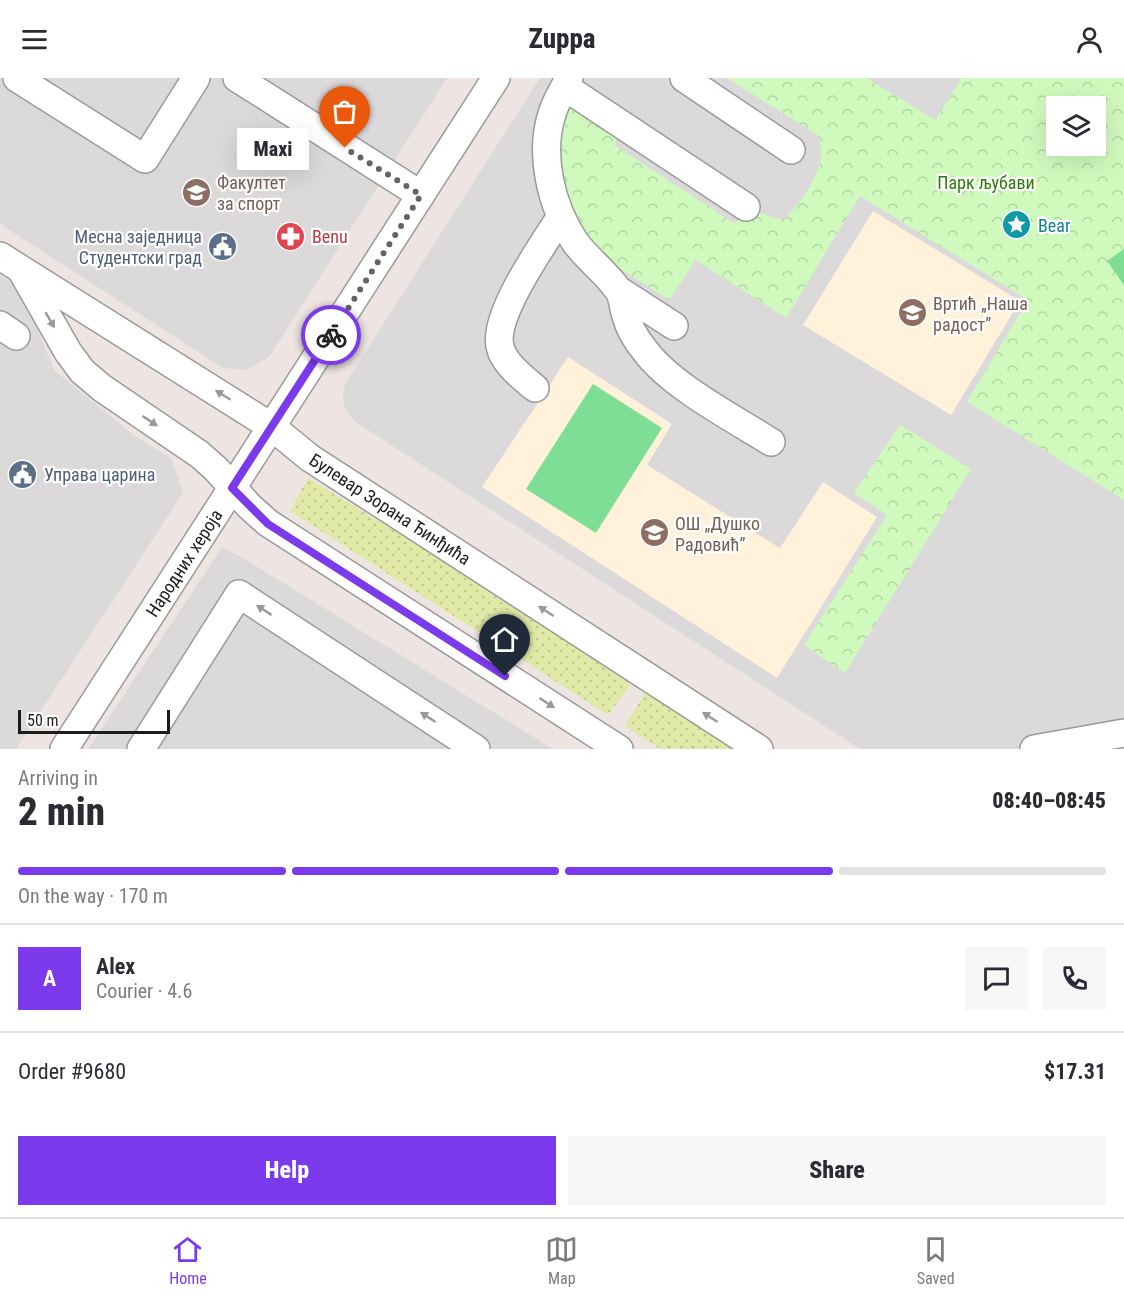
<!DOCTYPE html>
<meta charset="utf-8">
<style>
:root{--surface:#fff;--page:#f7f7f7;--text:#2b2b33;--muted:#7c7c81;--line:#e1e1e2;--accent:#7c3aed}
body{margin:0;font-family:"Roboto Condensed",sans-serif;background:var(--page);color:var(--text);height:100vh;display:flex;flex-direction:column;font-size:22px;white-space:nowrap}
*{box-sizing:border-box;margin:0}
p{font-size:20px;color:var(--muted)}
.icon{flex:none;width:33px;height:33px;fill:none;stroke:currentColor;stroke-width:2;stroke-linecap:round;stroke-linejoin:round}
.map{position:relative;height:671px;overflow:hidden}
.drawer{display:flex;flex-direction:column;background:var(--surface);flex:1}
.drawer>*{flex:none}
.buttons{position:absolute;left:1046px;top:18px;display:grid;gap:12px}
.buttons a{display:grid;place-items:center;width:60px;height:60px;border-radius:0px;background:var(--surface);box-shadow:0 6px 24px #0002;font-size:30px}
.scale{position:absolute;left:18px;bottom:15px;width:152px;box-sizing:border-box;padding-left:6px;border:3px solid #1d1d1d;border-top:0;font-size:16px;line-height:21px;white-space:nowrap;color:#1d1d1d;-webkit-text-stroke:4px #fff;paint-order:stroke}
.pin{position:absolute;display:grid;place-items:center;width:51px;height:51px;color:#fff;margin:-62px -26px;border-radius:50% 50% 50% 0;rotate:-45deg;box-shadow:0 0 6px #0007}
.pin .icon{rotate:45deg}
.courier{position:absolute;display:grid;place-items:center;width:60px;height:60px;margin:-30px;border:4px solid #7c3aed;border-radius:50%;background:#fff;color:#222;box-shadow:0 2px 8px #0007}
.bubble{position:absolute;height:42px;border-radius:0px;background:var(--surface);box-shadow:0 6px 24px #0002;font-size:20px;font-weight:800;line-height:42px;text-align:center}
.overview em{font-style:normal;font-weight:800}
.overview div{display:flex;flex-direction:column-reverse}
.overview{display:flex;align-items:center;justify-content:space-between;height:102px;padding:0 18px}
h1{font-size:39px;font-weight:800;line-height:45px}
.bar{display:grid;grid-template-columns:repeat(4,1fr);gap:9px 6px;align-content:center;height:72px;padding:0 18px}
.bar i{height:8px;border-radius:4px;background:var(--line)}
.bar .selected{background:var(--accent)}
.bar p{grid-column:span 4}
.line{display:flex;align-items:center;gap:15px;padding:0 18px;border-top:2px solid var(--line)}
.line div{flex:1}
.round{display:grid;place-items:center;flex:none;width:63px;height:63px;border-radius:0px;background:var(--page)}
.action{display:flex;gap:12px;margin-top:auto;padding:12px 18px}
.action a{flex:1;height:69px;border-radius:0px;background:var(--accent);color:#fff;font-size:24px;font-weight:800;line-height:69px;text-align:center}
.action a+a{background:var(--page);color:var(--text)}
header{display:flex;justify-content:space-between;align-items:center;height:78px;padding:0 18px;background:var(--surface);font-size:27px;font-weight:800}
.dock{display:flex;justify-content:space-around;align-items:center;height:84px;border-top:2px solid var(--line);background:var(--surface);font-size:16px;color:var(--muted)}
.dock a{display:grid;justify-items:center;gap:3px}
.dock .selected{color:var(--accent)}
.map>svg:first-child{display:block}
.residential{fill:#dbd9da;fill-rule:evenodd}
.education{fill:#fff1da}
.grass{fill:url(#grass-dots)}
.park{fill:url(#park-crowns);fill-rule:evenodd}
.pitch{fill:#7fde95}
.parking{fill:#d9d9d9}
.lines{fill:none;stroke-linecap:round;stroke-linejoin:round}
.minor-casing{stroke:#9a9a9a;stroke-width:30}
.minor{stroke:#fff;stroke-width:27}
.oneway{fill:#999}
.done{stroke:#666362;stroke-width:6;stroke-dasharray:0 10.8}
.route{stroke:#7c3aed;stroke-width:8}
.labels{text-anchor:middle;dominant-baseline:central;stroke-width:4.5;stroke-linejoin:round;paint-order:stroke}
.education-label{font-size:18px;fill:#785e54;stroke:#fff;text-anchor:start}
.park-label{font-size:18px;fill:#2c7b0a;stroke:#fff}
.culture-label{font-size:18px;fill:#0d838f;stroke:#fff;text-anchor:start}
.service-label{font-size:18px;fill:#4e5e75;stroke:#fff;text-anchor:end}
.health-label{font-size:18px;fill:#be3a42;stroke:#fff;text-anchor:start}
.street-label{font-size:18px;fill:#1d1d1d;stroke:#fff}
</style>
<header><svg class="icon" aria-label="menu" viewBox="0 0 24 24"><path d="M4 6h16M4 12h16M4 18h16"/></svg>Zuppa<svg class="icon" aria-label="person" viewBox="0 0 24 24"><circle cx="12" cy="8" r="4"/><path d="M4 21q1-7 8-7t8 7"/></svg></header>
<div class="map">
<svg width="1124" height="671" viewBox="0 0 1124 671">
<defs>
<pattern id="grass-dots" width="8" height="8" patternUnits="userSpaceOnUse" patternTransform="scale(1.5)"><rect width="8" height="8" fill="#e1e9a7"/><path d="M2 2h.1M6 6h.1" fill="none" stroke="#c1c78f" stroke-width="1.8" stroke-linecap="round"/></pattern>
<pattern id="park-crowns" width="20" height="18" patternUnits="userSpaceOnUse" patternTransform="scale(1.5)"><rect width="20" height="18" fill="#d0f9be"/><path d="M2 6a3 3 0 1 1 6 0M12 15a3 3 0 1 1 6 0" fill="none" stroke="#b2d5a3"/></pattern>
</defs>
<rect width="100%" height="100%" fill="#eee5e2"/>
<path class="residential" d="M 0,0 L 447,0 L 269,279 L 247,292 L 223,290 L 0,146 Z
M 540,0 L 1124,0 L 1124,671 L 860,671 L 354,343 L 344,329 L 343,319 L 345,306 ZM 1056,28 L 1095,28 L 1095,68 L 1056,68 Z
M 0,197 L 20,210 L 55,293 L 135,358 L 172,381 L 183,415 L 16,671 L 0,671 Z
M 222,469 L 248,483 L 553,671 L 88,671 Z"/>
<path class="education" d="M 873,133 L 1020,223 L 951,337 L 803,247 Z
M 568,279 L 672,346 L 647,387 L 780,470 L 823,404 L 877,439 L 777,600 L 482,409 Z"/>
<path class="grass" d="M 308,400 L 635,600 L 608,637 L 290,433 Z
M 648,610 L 743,671 L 660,671 L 625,648 Z"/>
<path class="park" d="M 727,0 L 867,0 L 935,42 L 962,0 L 1124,0 L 1124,422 L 967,324 L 1028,222 L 860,118 L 786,240 L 696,182 L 669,222 L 584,167 L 554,107 L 559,35 L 567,20 L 619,56 L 614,67 L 734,145 L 754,133 L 783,142 C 799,127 819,100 821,77 C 821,71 820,64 819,58 ZM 1056,28 L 1095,28 L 1095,68 L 1056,68 Z
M 900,347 L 971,391 L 845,595 L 804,567 L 887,437 L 854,415 Z"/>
<path class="pitch" d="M 1124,171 L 1124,207 L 1107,183 Z
M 593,306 L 662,350 L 596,455 L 526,411 Z"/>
<path class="parking" d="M 0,0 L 17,0 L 145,81 L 92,167 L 0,106 Z"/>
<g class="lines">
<defs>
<path id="minor" d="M 17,0 L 145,81 L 196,0
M 237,0 L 421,117
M 569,0 C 564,11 557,21 553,33 C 538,75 551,128 575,164 C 588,182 606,194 618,212 C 623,218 623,230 626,238 C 629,250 637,263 646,274 C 673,309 733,340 771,364
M 684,0 L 791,72
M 565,9 L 746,129
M 0,178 L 272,349 L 310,380 L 759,671
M 23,195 L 68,274 L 82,293 L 102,310 L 199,376 L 216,391 L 249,428 L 268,445 L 619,671
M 620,213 L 674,248
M 0,247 L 16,258
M 535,310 C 523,300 506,287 501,272 C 489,241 544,166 561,138
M 64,671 L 496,0
M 141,671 L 239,516 L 476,671
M 1034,671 L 1124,655"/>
</defs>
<use href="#minor" class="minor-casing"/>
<use href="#minor" class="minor"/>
</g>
<defs><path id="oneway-solid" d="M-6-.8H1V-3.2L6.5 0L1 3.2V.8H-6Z" transform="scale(1.5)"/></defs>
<g class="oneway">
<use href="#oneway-solid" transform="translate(50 242) rotate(60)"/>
<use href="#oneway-solid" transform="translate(223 317) rotate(-148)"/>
<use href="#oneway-solid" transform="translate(150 343) rotate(34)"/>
<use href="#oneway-solid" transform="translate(264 532) rotate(-147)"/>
<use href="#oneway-solid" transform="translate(546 533) rotate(-147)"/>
<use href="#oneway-solid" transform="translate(547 625) rotate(33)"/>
<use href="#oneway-solid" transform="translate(428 639) rotate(-147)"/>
<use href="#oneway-solid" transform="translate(710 639) rotate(-147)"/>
</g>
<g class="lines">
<path class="done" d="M 331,257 L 421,117 L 345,70"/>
<path class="route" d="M 331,257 L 232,410 L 268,446 L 505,598"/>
</g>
<defs>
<symbol id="university-disc" viewBox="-11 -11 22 22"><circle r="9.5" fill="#8d6e63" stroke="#fff"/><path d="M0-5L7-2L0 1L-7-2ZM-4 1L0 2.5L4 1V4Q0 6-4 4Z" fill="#fff"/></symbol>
<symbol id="sight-disc" viewBox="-11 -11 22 22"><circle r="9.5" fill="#0f9aa8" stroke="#fff"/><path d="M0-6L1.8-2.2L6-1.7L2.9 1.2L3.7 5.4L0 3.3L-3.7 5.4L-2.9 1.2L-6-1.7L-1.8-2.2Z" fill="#fff"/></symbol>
<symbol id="pharmacy-disc" viewBox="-11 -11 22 22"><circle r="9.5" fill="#e0444e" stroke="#fff"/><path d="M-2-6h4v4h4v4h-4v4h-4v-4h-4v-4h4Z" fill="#fff"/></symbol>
<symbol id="civic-disc" viewBox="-11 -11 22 22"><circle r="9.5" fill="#5c6f8a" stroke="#fff"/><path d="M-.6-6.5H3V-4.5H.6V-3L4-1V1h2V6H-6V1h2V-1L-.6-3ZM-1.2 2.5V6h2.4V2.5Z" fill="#fff"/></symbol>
<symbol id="school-disc" viewBox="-11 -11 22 22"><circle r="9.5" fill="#8d6e63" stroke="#fff"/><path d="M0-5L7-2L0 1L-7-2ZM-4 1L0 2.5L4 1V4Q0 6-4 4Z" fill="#fff"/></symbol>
</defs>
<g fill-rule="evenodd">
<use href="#university-disc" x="180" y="98" width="33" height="33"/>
<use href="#sight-disc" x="1000" y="130" width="33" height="33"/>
<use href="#pharmacy-disc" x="274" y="142" width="33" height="33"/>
<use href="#civic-disc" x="206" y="152" width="33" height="33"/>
<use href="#school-disc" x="896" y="218" width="33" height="33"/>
<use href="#civic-disc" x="6" y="380" width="33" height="33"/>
<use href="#school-disc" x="638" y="438" width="33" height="33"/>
</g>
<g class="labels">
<g class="education-label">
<text x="217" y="104">Факултет<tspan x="217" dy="21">за спорт</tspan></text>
<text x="933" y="225">Вртић „Наша<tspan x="933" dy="21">радост”</tspan></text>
<text x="675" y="445">ОШ „Душко<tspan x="675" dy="21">Радовић”</tspan></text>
</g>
<g class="park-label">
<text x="986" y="104">Парк љубави</text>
</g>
<g class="culture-label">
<text x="1038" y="147">Bear</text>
</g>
<g class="service-label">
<text x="202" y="158">Месна заједница<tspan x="202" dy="21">Студентски град</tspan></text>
<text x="44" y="396" text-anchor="start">Управа царина</text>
</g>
<g class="health-label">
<text x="312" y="158">Benu</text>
</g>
<g class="street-label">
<text transform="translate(390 431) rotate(33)">Булевар Зорана Ђинђића</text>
<text transform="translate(184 485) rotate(-57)">Народних хероја</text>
</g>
</g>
</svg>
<div class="buttons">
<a><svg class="icon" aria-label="layers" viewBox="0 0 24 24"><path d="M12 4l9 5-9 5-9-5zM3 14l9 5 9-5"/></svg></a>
</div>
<div class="scale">50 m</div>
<div class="pin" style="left:345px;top:70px;background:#ea580c"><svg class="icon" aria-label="bag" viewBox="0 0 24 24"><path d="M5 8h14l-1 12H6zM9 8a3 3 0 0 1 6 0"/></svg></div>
<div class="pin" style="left:505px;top:598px;background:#1f2937"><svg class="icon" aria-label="home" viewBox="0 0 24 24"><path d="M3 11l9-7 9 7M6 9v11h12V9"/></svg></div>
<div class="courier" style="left:331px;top:257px"><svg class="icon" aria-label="bike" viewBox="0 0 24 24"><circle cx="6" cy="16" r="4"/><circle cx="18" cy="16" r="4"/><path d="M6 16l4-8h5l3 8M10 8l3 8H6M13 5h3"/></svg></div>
<div class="bubble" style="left:237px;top:50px;width:72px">Maxi</div>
</div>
<section class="drawer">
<div class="overview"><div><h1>2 min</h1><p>Arriving in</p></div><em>08:40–08:45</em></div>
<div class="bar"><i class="selected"></i><i class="selected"></i><i class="selected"></i><i></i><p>On the way · 170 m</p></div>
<div class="line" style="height:108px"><b class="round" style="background:var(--accent);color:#fff">A</b><div><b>Alex</b><p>Courier · 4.6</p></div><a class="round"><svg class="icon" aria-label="chat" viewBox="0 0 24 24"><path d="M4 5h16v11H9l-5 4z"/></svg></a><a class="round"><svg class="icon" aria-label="phone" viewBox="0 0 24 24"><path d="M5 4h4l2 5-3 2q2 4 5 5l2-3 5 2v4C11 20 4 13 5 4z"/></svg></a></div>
<div class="line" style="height:78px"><div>Order #9680</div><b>$17.31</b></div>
<div class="action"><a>Help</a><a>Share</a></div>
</section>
<nav class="dock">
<a class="selected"><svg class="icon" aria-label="home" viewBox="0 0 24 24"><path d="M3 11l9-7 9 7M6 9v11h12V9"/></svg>Home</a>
<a><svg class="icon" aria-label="map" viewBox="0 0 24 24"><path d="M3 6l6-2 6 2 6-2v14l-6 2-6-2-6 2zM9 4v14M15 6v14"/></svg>Map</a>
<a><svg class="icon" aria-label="saved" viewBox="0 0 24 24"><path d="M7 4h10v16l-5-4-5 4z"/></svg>Saved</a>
</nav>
